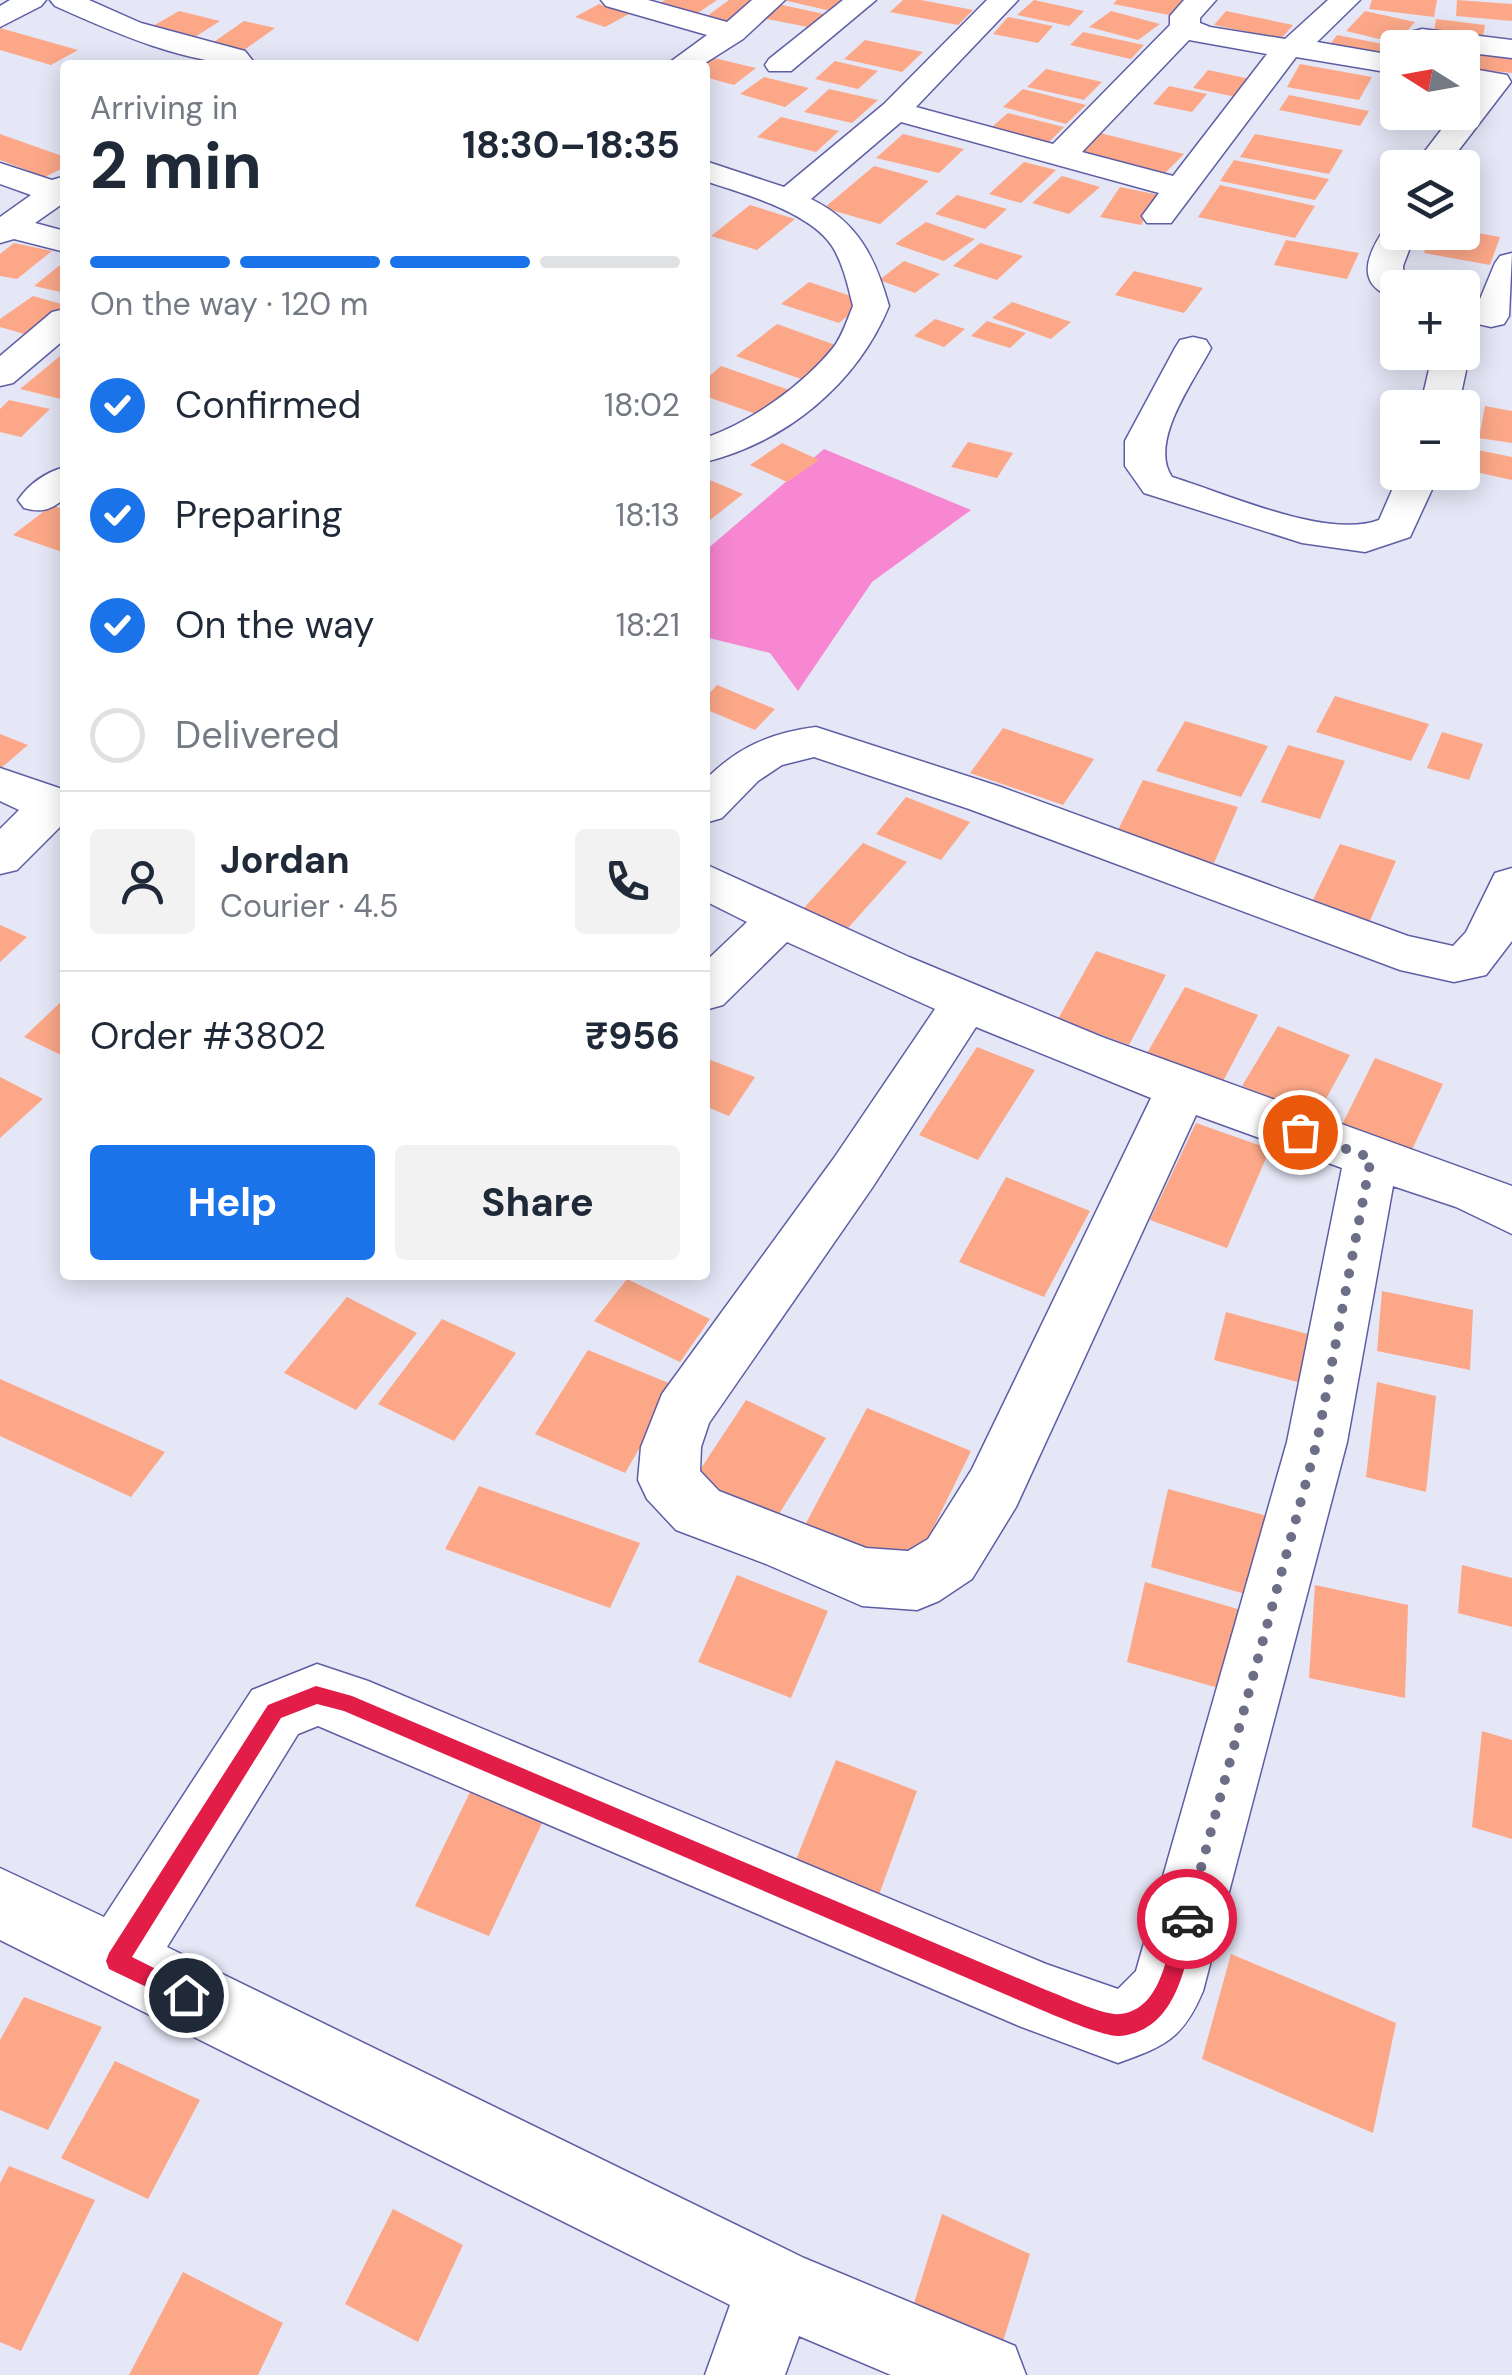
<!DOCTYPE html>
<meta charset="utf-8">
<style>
:root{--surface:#fff;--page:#f2f2f3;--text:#1f2937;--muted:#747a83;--line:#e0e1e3;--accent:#1a73e8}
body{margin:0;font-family:"DM Sans",sans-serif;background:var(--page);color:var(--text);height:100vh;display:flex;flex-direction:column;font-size:38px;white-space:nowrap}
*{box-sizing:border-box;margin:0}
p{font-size:32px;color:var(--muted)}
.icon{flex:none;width:55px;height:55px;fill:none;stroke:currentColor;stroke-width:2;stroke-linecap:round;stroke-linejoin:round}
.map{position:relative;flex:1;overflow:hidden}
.drawer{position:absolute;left:60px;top:60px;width:650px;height:1220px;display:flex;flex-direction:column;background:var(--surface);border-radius:10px;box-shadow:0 5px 25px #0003}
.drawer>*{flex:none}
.needle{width:65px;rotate:281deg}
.buttons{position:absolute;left:1380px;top:30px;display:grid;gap:20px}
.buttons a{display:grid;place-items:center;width:100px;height:100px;border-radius:10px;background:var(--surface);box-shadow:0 5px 25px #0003;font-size:50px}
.pin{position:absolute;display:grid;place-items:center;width:85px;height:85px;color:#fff;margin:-42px;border:5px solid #fff;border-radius:50%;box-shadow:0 2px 10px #0007}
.courier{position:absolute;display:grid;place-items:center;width:100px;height:100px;margin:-50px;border:8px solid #e11d48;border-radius:50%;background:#fff;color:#222;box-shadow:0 2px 12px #0007}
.summary em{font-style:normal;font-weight:700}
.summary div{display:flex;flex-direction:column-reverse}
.summary{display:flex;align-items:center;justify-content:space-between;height:170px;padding:0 30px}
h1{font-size:65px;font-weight:700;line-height:75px}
.bar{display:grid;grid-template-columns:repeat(4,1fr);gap:15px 10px;align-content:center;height:120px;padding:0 30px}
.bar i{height:12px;border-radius:8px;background:var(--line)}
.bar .on{background:var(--accent)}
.bar p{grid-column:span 4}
.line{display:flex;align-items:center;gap:25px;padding:0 30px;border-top:2px solid var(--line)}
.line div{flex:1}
.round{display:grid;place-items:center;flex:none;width:105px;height:105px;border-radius:10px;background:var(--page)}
ol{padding:0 30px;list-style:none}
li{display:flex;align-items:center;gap:30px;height:110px}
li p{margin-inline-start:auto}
li .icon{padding:10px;border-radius:50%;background:var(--accent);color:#fff;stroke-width:4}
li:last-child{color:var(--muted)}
li i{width:55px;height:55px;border:5px solid var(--line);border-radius:50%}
.button{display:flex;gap:20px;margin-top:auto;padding:20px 30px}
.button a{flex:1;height:115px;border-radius:10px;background:var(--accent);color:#fff;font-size:40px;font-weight:700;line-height:115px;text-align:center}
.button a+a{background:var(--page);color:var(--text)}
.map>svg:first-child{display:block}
.water{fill:#f787d0}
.building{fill:#fca888}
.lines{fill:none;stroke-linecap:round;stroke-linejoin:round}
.minor-casing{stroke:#5e5ea4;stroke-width:3}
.minor{fill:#fff;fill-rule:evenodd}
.route{fill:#e11d48}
.done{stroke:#6d6e87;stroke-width:10;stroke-dasharray:0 18}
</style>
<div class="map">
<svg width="1512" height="2375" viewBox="0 0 1512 2375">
<rect width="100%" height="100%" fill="#e5e6f6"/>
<path class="water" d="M 824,449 L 971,510 L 872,582 L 798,691 L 770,653 L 705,637 L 705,551 Z"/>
<path class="building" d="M 665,0 L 717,0 L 695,15 L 657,5 Z
M 729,0 L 765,0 L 734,24 L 706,17 Z
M 783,0 L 841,0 L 831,11 Z
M 903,0 L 921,0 L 973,10 L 958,25 L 890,12 Z
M 1034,0 L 1084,11 L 1069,26 L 1017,15 Z
M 1117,0 L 1187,0 L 1174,16 L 1113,4 Z
M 1372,0 L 1437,0 L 1434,17 L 1369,9 Z
M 1457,0 L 1512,4 L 1512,21 L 1456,16 Z
M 773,3 L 833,16 L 818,29 L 757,17 Z
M 599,4 L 629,14 L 605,27 L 575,17 Z
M 179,11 L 220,21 L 195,37 L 153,26 Z
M 1111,11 L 1160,24 L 1138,40 L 1089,27 Z
M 1226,11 L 1293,25 L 1281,39 L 1214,25 Z
M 1365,11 L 1415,22 L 1396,43 L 1346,31 Z
M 1008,17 L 1053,26 L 1038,43 L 993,34 Z
M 1436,19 L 1485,25 L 1482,43 L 1433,37 Z
M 244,21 L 275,28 L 240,53 L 208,46 Z
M 0,28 L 78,50 L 51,65 L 0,50 Z
M 1083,32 L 1144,45 L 1131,59 L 1070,45 Z
M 1337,35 L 1398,47 L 1398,64 L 1326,50 Z
M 865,40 L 923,52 L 902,72 L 844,59 Z
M 1462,52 L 1512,57 L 1512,73 L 1462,68 Z
M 706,56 L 756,68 L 734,85 L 705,77 L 705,65 L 693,65 Z
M 835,61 L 878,71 L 858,89 L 815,79 Z
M 1300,64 L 1372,77 L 1359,100 L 1287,87 Z
M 1046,69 L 1102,82 L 1084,100 L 1027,87 Z
M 1208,70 L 1255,80 L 1241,98 L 1193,88 Z
M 764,77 L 809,88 L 785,107 L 740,94 Z
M 1169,86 L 1207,94 L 1192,112 L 1153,104 Z
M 829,89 L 878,100 L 852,123 L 804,112 Z
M 1023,89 L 1086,105 L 1066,124 L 1003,107 Z
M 1289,95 L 1369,111 L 1360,126 L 1279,110 Z
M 1008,113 L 1064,127 L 1044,147 L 986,132 Z
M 781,117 L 839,131 L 816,152 L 757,137 Z
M 1096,132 L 1184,154 L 1163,175 L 1076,153 Z
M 0,134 L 65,157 L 65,167 L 45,177 L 0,160 Z
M 903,134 L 964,149 L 939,173 L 876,158 Z
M 1255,134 L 1343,150 L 1329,174 L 1240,157 Z
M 1234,160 L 1329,179 L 1315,200 L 1220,181 Z
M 1024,162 L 1056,170 L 1021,203 L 989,194 Z
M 874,166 L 929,181 L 880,224 L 824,208 Z
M 1062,176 L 1100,187 L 1069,214 L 1032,203 Z
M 1220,185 L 1315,206 L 1295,238 L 1198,217 Z
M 1120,187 L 1159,195 L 1141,225 L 1100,217 Z
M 957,195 L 1007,209 L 985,229 L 935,214 Z
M 750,205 L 795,219 L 757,250 L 711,236 Z
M 926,222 L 975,239 L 944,261 L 895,244 Z
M 1462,230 L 1500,237 L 1490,265 L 1424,253 L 1431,232 Z
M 1286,240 L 1359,253 L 1347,279 L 1274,265 Z
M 14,243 L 52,251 L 17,279 L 0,276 L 0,254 Z
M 980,243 L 1023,256 L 997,280 L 953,266 Z
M 65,261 L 65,293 L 34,286 Z
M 904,261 L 940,274 L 915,293 L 879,280 Z
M 1134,271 L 1203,288 L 1184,313 L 1115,295 Z
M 809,282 L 866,301 L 839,323 L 781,304 Z
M 33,296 L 65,305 L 65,312 L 31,336 L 0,327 L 0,319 Z
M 1012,302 L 1071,322 L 1051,339 L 992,318 Z
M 935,319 L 965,329 L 944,347 L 914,336 Z
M 987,321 L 1026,333 L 1010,348 L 971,336 Z
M 777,324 L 841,347 L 801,379 L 736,356 Z
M 65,352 L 65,400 L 20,389 Z
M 721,366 L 795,392 L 765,417 L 705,396 L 705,380 Z
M 9,400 L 50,409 L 21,437 L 0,432 L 0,409 Z
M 1485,406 L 1512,411 L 1512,443 L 1479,438 Z
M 968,442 L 1013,453 L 997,478 L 951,467 Z
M 782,443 L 819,460 L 787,482 L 750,465 Z
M 1468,448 L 1512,457 L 1512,480 L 1462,469 Z
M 705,478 L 743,494 L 705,524 Z
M 52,505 L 65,510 L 65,553 L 13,535 Z
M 717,685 L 775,709 L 755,730 L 705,709 L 705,698 Z
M 1335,696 L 1429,724 L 1411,761 L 1316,732 Z
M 1185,721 L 1268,746 L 1241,797 L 1156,771 Z
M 1003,728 L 1094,759 L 1063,805 L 970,773 Z
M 1442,732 L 1483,744 L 1469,780 L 1427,768 Z
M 0,734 L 28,745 L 0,769 Z
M 1288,745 L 1345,761 L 1320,819 L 1261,802 Z
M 1143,780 L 1238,807 L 1214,863 L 1116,834 Z
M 906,797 L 970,822 L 941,860 L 876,834 Z
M 863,843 L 907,862 L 848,928 L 804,908 Z
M 1340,844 L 1396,861 L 1369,923 L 1311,904 Z
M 0,925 L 27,937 L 0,962 Z
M 1096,951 L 1166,975 L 1129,1045 L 1058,1019 Z
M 1185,987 L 1258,1015 L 1221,1085 L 1146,1055 Z
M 65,998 L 65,1051 L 61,1055 L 24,1037 Z
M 1278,1026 L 1350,1055 L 1316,1117 L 1242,1086 Z
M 977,1047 L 1035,1070 L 978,1160 L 919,1135 Z
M 705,1058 L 755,1077 L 729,1116 L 705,1106 Z
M 1375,1058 L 1443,1084 L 1409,1156 L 1340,1129 Z
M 0,1077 L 43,1099 L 0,1138 Z
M 1196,1123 L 1270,1149 L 1227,1248 L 1150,1220 Z
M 1006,1177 L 1090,1211 L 1044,1297 L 959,1262 Z
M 627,1279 L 710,1319 L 680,1362 L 594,1321 Z
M 1382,1291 L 1473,1310 L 1470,1370 L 1377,1351 Z
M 347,1297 L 417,1333 L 356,1410 L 284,1373 Z
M 1226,1312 L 1315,1336 L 1305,1384 L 1214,1360 Z
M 442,1319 L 516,1353 L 454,1441 L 378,1404 Z
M 588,1350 L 676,1386 L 625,1473 L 535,1434 Z
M 0,1379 L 165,1452 L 131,1497 L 0,1436 Z
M 1377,1382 L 1436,1396 L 1426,1492 L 1366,1477 Z
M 746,1400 L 826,1438 L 776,1519 L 694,1479 Z
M 867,1408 L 971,1451 L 910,1575 L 804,1527 Z
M 479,1486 L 640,1543 L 610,1608 L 445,1549 Z
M 1168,1489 L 1267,1516 L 1252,1596 L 1151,1567 Z
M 1462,1565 L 1512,1578 L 1512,1627 L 1458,1613 Z
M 737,1575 L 828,1611 L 791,1698 L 698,1662 Z
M 1145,1582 L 1255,1614 L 1240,1694 L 1127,1662 Z
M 1315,1585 L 1408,1605 L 1405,1698 L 1309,1678 Z
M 1482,1731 L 1512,1740 L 1512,1839 L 1472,1827 Z
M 836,1760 L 917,1791 L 873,1911 L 789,1877 Z
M 471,1790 L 544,1819 L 489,1936 L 415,1906 Z
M 1231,1954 L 1396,2023 L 1373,2133 L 1202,2059 Z
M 24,1997 L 102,2027 L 48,2130 L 0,2110 L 0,2040 Z
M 115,2061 L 200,2100 L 148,2199 L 61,2158 Z
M 9,2166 L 95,2200 L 21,2351 L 0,2342 L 0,2183 Z
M 393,2209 L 463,2245 L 418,2342 L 345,2304 Z
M 942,2214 L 1030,2254 L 997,2361 L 909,2319 Z
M 183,2272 L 283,2323 L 258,2375 L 129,2375 Z"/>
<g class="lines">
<defs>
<path id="minor" d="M 10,0 L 46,0 L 41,6 L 0,27 L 0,6 Z
M 50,0 L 89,0 L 141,23 L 245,51 L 256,65 C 188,65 117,34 55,6 Z
M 601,0 L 648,0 L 727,22 L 752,0 L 785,0 L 743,39 L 702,65 L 666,65 L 707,35 L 606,6 Z
M 843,0 L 876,0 L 791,71 L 769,71 L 765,65 L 769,59 Z
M 987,0 L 1018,0 L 916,107 L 1053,144 L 1170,25 L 1170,16 L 1184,0 L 1216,0 L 1200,18 L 1200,23 L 1210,27 L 1285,39 L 1328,0 L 1360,0 L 1317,42 L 1398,56 L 1398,74 L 1296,57 L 1171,223 L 1147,223 L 1142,216 L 1159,193 L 901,122 L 811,199 C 858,222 875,257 889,306 C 857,384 786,442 705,462 L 705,438 C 751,422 802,386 833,348 C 842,337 847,320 853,306 C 848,286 843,263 832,246 C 810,212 742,193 705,181 L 705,161 L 784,187 L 884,104 ZM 1189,40 L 1267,54 L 1173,176 L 1082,152 Z
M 1422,29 L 1512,40 L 1512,58 L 1462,52 L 1462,48 L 1411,44 L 1407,38 L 1411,32 Z
M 1462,67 L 1507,75 L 1511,82 L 1445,168 L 1412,168 L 1455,112 L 1462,112 L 1462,104 L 1475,88 L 1462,85 Z
M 0,163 L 52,180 L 65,176 L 65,202 L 35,223 L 65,231 L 65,252 L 14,239 L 0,243 L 0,217 L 31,195 L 0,184 Z
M 1398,222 L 1398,232 L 1416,232 L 1403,266 L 1404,278 L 1415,288 L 1398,288 L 1398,299 C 1353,287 1366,255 1387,225 Z
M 1512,253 L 1509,316 L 1504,324 L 1491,327 L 1478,324 L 1473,316 L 1495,263 L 1500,256 Z
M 65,309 L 65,339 L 13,383 L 0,386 L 0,356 L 52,312 Z
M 1193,337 L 1206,340 L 1211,348 C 1194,381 1148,442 1172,477 C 1225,493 1327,540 1379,520 L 1400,472 L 1440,472 L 1410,537 L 1365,552 L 1302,543 L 1144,493 L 1125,466 L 1125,441 L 1175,348 L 1180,340 Z
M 1462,344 L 1470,352 L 1458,408 L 1420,408 L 1433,352 L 1462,352 Z
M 65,467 L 65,498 C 51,510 42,513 24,508 L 18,500 C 29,484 46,472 65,467 Z
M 816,727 L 1001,787 L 1408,936 L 1453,946 L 1466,932 L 1495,873 L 1512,868 L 1512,941 L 1486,975 L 1454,982 L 1400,970 L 969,809 L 814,757 L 782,765 L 758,781 L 722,818 L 705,823 L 705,780 C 738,747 770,733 816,727 Z
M 0,768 L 65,790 L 65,822 L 17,870 L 0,874 L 0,829 L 19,810 L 0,801 Z
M 705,864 L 909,957 L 1102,1037 L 1512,1186 L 1512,1234 L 1456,1207 L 1393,1186 L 1347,1442 L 1203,1991 C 1183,2039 1165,2046 1118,2063 L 1019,2026 L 318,1726 L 298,1734 L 167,1947 L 804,2258 L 1015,2346 L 1026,2375 L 891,2375 L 799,2336 L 785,2375 L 705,2375 L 730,2305 L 0,1940 L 0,1868 L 104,1917 L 252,1690 L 317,1664 L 368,1681 L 1046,1964 L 1118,1989 L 1136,1971 L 1287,1442 L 1342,1168 L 1196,1115 L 1016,1507 L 972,1579 L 939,1601 L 917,1610 L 862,1606 L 766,1564 L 676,1530 L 647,1499 L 638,1480 L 641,1447 L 662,1394 L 834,1158 L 935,1009 L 787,942 L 723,1005 L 705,1010 L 705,962 L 747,922 L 705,901 ZM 976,1027 L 1151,1098 L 972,1469 L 928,1539 L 908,1551 L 866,1548 L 719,1491 L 700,1471 L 701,1447 L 709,1423 L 872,1188 Z"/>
</defs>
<use href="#minor" class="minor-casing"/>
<use href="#minor" class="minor"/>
</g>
<path class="route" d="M 316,1686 L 352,1696 L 1046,1990 C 1063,1996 1104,2016 1120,2014 C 1162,2010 1168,1951 1176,1919 L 1180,1911 L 1187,1908 L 1194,1911 L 1197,1919 C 1185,1964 1178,2030 1120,2036 C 1103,2037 1054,2015 1037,2008 L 344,1711 L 317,1704 L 281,1718 L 132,1957 L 194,1988 L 197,1995 L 194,2003 L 186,2006 L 109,1969 L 106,1961 L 109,1953 L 268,1705 Z"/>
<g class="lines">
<path class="done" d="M 1187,1919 L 1317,1442 L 1371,1158 L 1300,1132"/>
</g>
</svg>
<div class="buttons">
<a><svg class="needle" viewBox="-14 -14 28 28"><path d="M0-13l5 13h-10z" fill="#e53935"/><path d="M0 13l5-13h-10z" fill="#747a83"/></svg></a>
<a><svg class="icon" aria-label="layers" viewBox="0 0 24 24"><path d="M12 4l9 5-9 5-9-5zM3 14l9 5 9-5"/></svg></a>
<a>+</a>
<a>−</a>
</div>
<div class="pin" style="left:1300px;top:1132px;background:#ea580c"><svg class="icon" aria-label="bag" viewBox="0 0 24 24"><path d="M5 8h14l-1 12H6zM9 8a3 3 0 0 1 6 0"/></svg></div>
<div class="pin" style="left:186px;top:1995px;background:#1f2937"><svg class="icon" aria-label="home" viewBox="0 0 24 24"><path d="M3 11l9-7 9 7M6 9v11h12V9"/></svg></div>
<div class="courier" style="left:1187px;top:1919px"><svg class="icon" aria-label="car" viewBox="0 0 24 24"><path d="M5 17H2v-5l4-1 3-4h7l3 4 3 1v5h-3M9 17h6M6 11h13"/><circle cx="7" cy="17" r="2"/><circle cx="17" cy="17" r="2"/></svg></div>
<section class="drawer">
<div class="summary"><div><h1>2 min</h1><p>Arriving in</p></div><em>18:30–18:35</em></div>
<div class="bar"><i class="on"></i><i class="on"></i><i class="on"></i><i></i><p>On the way · 120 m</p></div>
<ol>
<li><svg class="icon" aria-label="check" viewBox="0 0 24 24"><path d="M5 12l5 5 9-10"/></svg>Confirmed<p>18:02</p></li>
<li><svg class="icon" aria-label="check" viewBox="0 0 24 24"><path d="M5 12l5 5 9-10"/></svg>Preparing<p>18:13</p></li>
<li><svg class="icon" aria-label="check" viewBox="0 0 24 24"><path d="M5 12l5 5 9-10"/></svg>On the way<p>18:21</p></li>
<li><i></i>Delivered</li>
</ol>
<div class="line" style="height:180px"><a class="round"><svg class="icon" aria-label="person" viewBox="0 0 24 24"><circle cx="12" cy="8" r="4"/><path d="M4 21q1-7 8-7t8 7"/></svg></a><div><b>Jordan</b><p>Courier · 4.5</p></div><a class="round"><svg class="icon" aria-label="phone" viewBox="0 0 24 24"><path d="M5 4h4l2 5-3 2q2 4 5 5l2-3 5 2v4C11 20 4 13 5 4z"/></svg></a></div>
<div class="line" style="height:130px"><div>Order #3802</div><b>₹956</b></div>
<div class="button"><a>Help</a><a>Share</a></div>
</section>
</div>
